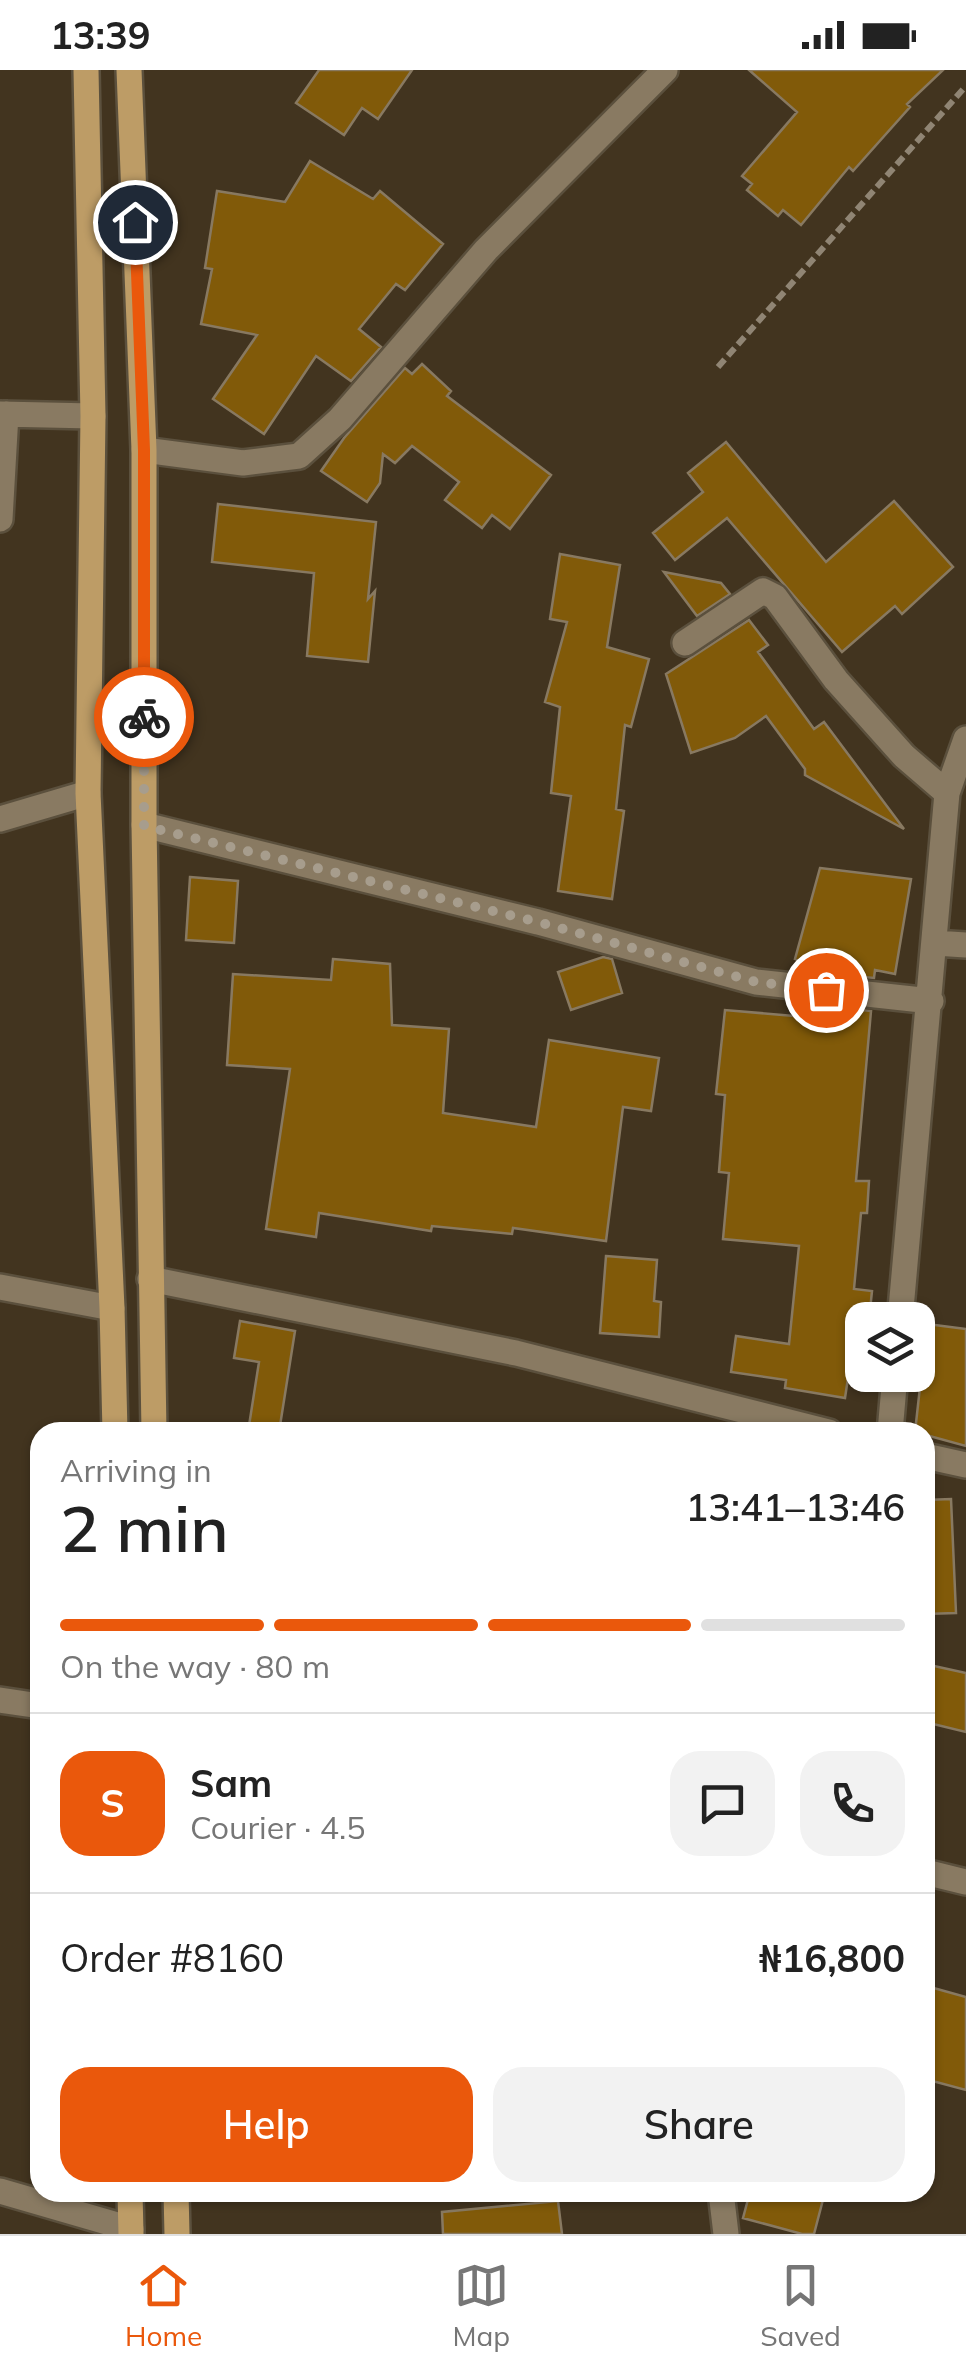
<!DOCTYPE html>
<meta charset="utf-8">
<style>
:root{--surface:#fff;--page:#f2f2f2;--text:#222;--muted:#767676;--line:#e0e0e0;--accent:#ea580c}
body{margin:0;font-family:Mulish,sans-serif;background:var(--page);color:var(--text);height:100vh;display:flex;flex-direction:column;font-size:38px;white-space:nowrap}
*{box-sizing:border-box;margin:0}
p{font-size:32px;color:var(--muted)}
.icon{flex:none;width:55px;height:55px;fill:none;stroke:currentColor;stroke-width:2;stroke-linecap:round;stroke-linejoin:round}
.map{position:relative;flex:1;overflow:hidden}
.details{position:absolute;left:30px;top:1352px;width:905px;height:780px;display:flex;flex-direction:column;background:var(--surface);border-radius:30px;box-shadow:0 2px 8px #0004}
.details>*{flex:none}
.controls{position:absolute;left:845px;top:1232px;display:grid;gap:20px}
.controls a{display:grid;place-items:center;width:90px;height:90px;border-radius:20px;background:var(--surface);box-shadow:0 2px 8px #0004;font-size:50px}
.pin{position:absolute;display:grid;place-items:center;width:85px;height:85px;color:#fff;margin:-42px;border:5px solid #fff;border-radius:50%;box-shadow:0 2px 10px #0007}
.courier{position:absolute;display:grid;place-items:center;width:100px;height:100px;margin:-50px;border:8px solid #ea580c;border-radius:50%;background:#fff;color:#222;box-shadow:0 2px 12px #0007}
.head em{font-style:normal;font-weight:600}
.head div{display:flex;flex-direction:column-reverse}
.head{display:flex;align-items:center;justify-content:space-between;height:170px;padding:0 30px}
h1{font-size:65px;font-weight:600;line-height:75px}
.bar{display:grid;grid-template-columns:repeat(4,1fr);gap:15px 10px;align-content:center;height:120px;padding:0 30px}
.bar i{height:12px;border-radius:8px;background:var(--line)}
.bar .current{background:var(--accent)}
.bar p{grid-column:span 4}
.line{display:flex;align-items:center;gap:25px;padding:0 30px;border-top:2px solid var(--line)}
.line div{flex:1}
.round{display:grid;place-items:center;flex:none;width:105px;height:105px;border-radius:30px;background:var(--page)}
.button{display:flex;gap:20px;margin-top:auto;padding:20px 30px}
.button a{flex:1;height:115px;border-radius:30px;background:var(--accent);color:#fff;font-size:40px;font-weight:600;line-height:115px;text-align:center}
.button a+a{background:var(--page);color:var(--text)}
.status{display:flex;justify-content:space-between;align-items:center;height:70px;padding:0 50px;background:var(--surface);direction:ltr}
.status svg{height:28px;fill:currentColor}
.tabs{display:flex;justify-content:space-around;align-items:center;height:140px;border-top:2px solid var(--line);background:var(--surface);font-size:28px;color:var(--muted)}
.tabs a{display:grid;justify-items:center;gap:5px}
.tabs .current{color:var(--accent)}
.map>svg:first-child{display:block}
.building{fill:#815a09;stroke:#887961;stroke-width:2.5}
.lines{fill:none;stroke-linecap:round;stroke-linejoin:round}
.minor-casing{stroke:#5b503d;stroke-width:30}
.major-casing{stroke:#5b503d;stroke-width:30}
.path{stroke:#908574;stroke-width:6;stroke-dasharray:10 5;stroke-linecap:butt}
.minor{stroke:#897a62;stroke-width:25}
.major{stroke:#bd9c66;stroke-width:25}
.done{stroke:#a79d8d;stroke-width:10;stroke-dasharray:0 18}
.route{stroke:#ea580c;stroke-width:12}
</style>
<div class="status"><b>13:39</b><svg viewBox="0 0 49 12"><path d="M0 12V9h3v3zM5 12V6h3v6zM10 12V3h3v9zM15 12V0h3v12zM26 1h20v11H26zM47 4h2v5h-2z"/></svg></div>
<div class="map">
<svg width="966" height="2164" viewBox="0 0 966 2164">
<rect width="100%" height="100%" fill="#42341f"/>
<path class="building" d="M 319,0 L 412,0 L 378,49 L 362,38 L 344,65 L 296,33 Z
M 749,0 L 943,0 L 907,34 L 910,37 L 853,101 L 849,97 L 801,155 L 783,140 L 778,146 L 747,120 L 752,114 L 742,106 L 797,42 Z
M 310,91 L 373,129 L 380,121 L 443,174 L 405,220 L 396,214 L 359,259 L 381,277 L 351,311 L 316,286 L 264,364 L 213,329 L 257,265 L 201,254 L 212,199 L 205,198 L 217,121 L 285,132 Z
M 422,294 L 451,321 L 447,326 L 551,405 L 510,459 L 492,445 L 482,458 L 445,430 L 459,412 L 412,376 L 395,393 L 383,384 L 380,413 L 367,432 L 321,401 L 344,368 L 405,298 L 412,304 Z
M 726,372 L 826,492 L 894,431 L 953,497 L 902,544 L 895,536 L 842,582 L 727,448 L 675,490 L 653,463 L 703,422 L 688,403 Z
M 218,434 L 376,452 L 368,529 L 375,521 L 368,592 L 307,586 L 314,503 L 212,492 Z
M 560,484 L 620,495 L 607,577 L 649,589 L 631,657 L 625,655 L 616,739 L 624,741 L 612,829 L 558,821 L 571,726 L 551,723 L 560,637 L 545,632 L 567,552 L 550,549 Z
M 664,502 L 721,513 L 730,524 L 697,546 Z
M 749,550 L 768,575 L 758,582 L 814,659 L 824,652 L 904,759 L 805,705 L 805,699 L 766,646 L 735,668 L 691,683 L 666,604 Z
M 820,798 L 911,809 L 895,904 L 875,900 L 874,908 L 810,902 L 810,894 L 795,889 Z
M 190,807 L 238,811 L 234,873 L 186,870 Z
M 603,887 L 612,889 L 622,923 L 571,940 L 558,902 Z
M 333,889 L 390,894 L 392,955 L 449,959 L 443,1043 L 536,1057 L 549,970 L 659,988 L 651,1041 L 623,1037 L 606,1171 L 513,1158 L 512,1164 L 432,1156 L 431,1161 L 319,1143 L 316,1167 L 266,1159 L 290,999 L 227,995 L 233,904 L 331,910 Z
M 807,934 L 871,941 L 856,1111 L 869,1111 L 867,1143 L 861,1143 L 854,1219 L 872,1221 L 869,1250 L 862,1250 L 862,1255 L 856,1255 L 845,1328 L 785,1318 L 786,1310 L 731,1302 L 736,1266 L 789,1274 L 799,1176 L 723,1169 L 729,1103 L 719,1102 L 725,1025 L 716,1024 L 725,940 L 806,947 Z
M 606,1186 L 657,1190 L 654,1231 L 661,1232 L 659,1267 L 600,1263 Z
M 240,1251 L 295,1261 L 279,1362 L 248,1362 L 259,1292 L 234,1288 Z
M 927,1254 L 966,1259 L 966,1376 L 915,1362 Z
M 951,1429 L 956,1543 L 925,1544 L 925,1430 Z
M 925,1594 L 966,1603 L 966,1662 L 925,1652 Z
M 930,1917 L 966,1927 L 966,2020 L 925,2009 L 925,1937 Z
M 750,2122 L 825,2122 L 814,2164 L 802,2164 L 743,2148 Z
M 558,2131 L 562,2164 L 443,2164 L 442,2142 Z"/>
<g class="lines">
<defs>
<path id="minor" d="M 0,344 L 93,346
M 144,380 L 243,393 L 299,386 L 340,349 L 486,180 L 665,0
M 0,449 L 6,344
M 685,573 L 763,521 L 775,527 L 836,610 L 904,686 L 947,723
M 0,749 L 88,723
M 144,755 L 538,852 L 756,912 L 931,931
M 935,873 L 966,875
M 150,1209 L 516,1283 L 829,1362
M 0,1217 L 112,1238
M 900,1250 L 947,723 L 966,669
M 890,1362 L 895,1305
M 925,1386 L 966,1395
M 0,1630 L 40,1636
M 925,1802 L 966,1812
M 0,2121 L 131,2159
M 721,2122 L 726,2164"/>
<path id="major" d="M 86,0 L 93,346 L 88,723 L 112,1238 L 115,1362
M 129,0 L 144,380 L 144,755 L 154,1362
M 130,2122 L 131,2164
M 176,2122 L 177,2164"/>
</defs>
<use href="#minor" class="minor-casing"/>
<use href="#major" class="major-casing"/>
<path class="path" d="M 718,297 L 966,16"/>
<use href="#minor" class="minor"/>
<use href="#major" class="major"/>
</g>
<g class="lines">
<path class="done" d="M 144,647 L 144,756 L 538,852 L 756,912 L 826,920"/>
<path class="route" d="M 135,152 L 144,380 L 144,647"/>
</g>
</svg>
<div class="controls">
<a><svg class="icon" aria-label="layers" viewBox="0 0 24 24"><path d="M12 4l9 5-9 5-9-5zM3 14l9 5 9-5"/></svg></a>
</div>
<div class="pin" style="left:826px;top:920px;background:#ea580c"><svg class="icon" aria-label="bag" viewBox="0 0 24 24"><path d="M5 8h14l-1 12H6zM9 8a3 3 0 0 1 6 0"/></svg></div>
<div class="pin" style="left:135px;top:152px;background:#1f2937"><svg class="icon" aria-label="home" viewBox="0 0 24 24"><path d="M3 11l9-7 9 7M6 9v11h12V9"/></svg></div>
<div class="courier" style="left:144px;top:647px"><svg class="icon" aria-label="bike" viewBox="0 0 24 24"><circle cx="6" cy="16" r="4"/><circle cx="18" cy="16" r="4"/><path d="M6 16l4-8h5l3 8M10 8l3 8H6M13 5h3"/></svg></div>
<section class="details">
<div class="head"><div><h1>2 min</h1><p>Arriving in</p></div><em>13:41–13:46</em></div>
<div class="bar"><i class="current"></i><i class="current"></i><i class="current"></i><i></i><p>On the way · 80 m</p></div>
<div class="line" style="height:180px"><b class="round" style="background:var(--accent);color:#fff">S</b><div><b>Sam</b><p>Courier · 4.5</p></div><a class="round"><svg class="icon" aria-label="chat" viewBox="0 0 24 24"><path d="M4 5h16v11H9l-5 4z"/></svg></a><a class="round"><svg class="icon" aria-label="phone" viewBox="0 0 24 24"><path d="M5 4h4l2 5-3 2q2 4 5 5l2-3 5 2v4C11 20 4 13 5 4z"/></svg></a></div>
<div class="line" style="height:130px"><div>Order #8160</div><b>₦16,800</b></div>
<div class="button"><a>Help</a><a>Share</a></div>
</section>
</div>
<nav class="tabs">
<a class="current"><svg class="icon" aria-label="home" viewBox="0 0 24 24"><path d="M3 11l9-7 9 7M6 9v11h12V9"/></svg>Home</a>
<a><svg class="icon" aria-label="map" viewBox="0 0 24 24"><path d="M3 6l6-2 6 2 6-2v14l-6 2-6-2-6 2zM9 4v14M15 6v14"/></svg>Map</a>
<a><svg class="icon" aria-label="saved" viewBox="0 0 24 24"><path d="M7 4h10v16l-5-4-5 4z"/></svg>Saved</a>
</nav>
